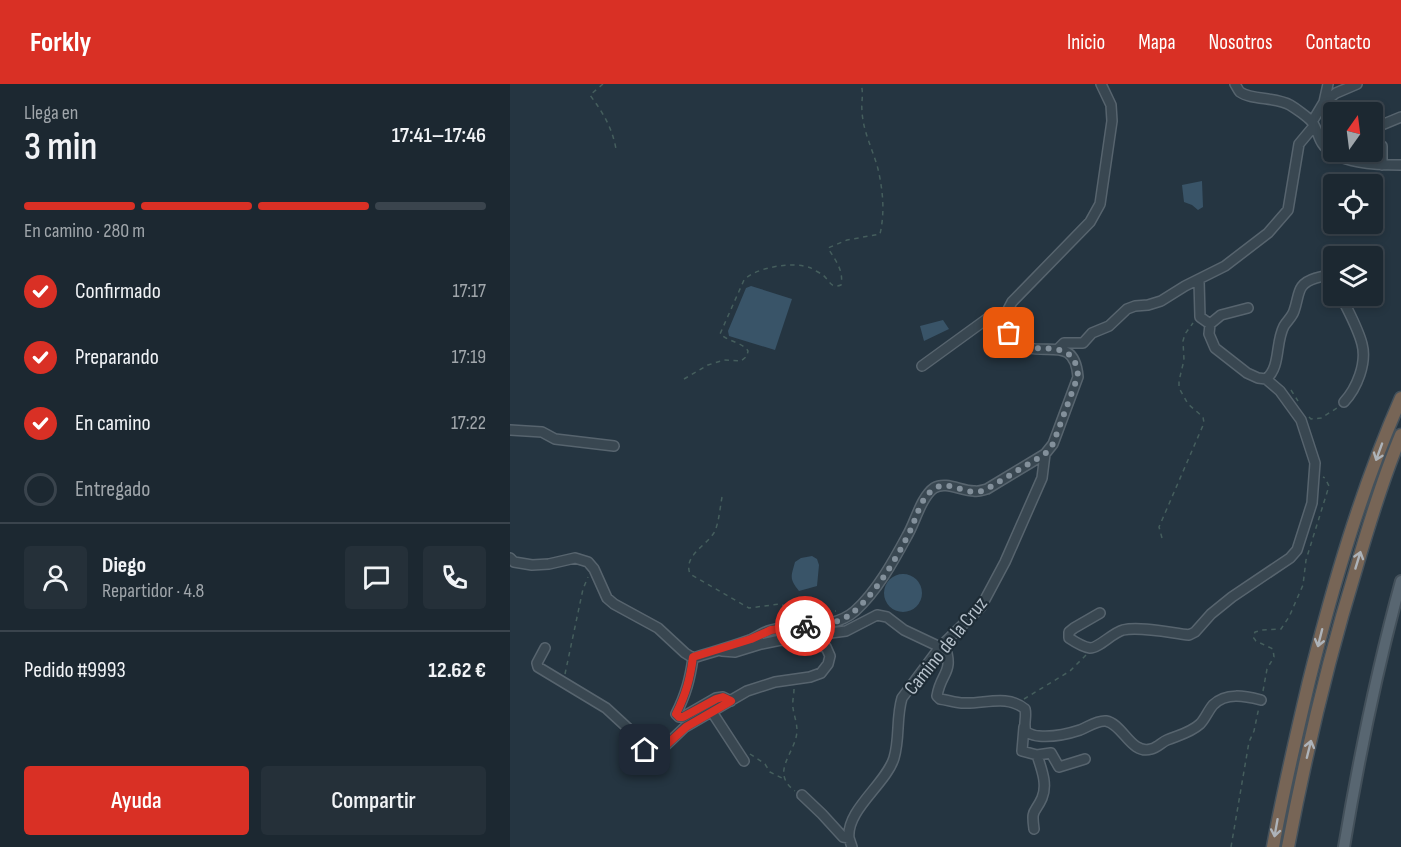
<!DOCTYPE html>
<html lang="es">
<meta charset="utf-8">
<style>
:root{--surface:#1c2831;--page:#253039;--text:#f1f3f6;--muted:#a0a6ab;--line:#3a444d;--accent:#d93025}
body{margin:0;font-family:"Sofia Sans Condensed",sans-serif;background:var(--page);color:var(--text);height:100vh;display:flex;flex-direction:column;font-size:22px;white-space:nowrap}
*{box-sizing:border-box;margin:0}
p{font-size:20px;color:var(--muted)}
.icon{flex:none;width:33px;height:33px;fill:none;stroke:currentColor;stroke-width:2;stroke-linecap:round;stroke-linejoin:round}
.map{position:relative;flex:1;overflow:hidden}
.drawer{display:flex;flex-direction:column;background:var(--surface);width:510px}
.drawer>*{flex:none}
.needle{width:39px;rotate:14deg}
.controls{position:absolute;left:813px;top:18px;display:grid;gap:12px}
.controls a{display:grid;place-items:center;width:60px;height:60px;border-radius:6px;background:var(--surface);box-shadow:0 3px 9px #0003,0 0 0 2px var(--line);font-size:30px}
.pin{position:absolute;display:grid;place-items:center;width:51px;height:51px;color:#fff;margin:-26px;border-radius:12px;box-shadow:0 3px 9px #0006}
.courier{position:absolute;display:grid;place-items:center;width:60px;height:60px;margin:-30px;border:4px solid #d93025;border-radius:50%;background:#fff;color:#222;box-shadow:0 2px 8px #0007}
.overview em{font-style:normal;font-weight:600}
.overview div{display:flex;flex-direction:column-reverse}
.overview{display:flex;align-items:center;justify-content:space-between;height:102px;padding:0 24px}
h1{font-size:39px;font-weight:600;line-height:45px}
.bar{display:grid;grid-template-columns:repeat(4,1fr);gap:9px 6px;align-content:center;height:72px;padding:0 24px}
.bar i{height:8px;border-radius:4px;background:var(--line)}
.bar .current{background:var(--accent)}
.bar p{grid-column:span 4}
.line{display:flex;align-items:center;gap:15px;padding:0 24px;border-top:2px solid var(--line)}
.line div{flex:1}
.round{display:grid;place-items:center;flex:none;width:63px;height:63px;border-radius:6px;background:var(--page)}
ol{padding:0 24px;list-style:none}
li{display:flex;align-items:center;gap:18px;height:66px}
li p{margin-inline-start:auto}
li .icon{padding:6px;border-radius:50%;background:var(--accent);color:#fff;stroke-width:4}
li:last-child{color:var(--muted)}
li i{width:33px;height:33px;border:3px solid var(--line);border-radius:50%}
.button{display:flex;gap:12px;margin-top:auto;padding:12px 24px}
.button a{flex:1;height:69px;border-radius:6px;background:var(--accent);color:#fff;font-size:24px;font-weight:600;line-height:69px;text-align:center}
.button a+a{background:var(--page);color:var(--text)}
header{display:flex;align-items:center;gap:36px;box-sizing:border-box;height:84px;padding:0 30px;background:var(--accent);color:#fff}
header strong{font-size:28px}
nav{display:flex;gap:33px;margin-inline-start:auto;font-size:21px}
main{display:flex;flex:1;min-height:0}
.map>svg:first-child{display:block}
.water{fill:#395468}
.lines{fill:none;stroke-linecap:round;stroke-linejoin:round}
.minor-casing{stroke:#57646e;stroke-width:12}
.major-casing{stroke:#43505a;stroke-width:14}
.highway-casing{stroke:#44515b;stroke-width:15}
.path{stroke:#455e5d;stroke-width:1.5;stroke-dasharray:4.5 4.5;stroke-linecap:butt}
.minor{stroke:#394751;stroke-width:9}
.major{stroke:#586671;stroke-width:10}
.highway{stroke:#776556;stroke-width:12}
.oneway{stroke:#adb3b9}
.done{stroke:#83909b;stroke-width:6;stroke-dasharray:0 10.8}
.route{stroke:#d93025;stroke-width:8}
.labels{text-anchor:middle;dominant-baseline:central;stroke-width:4.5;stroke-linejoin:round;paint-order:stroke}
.street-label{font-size:20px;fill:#b6c1cb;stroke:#1e2c36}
</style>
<header>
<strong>Forkly</strong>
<nav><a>Inicio</a><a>Mapa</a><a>Nosotros</a><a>Contacto</a></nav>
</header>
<main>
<section class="drawer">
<div class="overview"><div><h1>3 min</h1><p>Llega en</p></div><em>17:41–17:46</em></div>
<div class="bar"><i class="current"></i><i class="current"></i><i class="current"></i><i></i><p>En camino · 280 m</p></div>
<ol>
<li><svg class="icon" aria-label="check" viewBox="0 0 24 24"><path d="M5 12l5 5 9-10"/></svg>Confirmado<p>17:17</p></li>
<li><svg class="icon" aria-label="check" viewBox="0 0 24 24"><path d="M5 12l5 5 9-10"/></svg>Preparando<p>17:19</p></li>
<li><svg class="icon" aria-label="check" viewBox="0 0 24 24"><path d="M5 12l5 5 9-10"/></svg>En camino<p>17:22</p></li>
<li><i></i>Entregado</li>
</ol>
<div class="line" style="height:108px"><a class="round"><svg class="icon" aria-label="person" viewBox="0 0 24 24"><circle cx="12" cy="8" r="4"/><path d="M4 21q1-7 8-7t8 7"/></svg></a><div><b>Diego</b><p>Repartidor · 4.8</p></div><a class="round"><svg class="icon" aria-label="chat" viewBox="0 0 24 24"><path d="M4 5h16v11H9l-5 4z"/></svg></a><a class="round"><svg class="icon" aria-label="phone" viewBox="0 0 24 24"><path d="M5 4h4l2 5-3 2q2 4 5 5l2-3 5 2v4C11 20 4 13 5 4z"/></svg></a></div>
<div class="line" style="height:78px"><div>Pedido #9993</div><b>12.62 €</b></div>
<div class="button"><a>Ayuda</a><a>Compartir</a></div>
</section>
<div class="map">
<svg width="891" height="763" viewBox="0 0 891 763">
<rect width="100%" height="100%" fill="#253541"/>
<path class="water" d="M 692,97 L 693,123 L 688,126 L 682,121 L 674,118 L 672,101 Z
M 241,202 L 282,215 L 265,266 L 219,252 L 218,247 L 236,204 Z
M 433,236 L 439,245 L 414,257 L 410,242 Z
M 302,472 L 307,475 L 309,481 L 307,502 L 289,507 C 279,494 281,493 285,478 L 291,474 Z
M374 509a19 19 0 1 1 38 0a19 19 0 1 1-38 0Z"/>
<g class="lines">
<defs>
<path id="minor" d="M 725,0 C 727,3 728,6 730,8 C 741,16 766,13 780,21 C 785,24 798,33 802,38 C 807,44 808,53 812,59 C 825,80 869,81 891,81
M 814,18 L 826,9 L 847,0
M 802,38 L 814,18 L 818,0
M 862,45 L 891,33
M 872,62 L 872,81
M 689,196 L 690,233 L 700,240 L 711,231 L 738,224
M 831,212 C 838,227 848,244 852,260 C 857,279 847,304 834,318
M 700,240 L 699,250 L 705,264 L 737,289 L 748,294 L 756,295 C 771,283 765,259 774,242 C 777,237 782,233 784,227 C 790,210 786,200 806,194 C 814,192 818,190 824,195
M 548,265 L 554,259 L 573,259 L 582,249 L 599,242 L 617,225 L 625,222 L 638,221 L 651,217 L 675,202 L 715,182 L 758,149 L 778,126 L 789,60 L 804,42
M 412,282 L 485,229 L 497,230
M 0,346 L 32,348 L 45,355 L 104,362
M 0,474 L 4,478 L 22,481 L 39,480 L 65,474 L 78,478 L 84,485 L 97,514 L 104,520 L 148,544 L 175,569 L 183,574 C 202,568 221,563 240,556 C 247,553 253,548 261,546 C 288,539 322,547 345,527 C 367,507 383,478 397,452 C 405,439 411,413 424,404 C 436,397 451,407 464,407 C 469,408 473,406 477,405 L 535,370
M 590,529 L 564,544 L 559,548 L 559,554 C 565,558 573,563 580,564 C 589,564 602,549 613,546 C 630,542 661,549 679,551 L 685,548 L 701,530 L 722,513 L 780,474 L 787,466 L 802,419 L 805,379 L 791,336 L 770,307 L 756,295
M 282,554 L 336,547 L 367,531 L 377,533 L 394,546 L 430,563
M 434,559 C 445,590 431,587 427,612 L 430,615 C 438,616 446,619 454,619 C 475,620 497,610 515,625 C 517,633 513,640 516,648 C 520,650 524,652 529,652 C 541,653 558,650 570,646 C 578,643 587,636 596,637 C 613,640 621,671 641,665 C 647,664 652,658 657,656 C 669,651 680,649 690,640 C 695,635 698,627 703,621 C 716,608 735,612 751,616
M 35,564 L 27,579 L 28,583 L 96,624 L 121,647 L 134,666 L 142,667 L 153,664 L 175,643 L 237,607 L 265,598 L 300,593 L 311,589 L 318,580 L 320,572 L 316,563 L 271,556 L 251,560 L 225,568 L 212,567
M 183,574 C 180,595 176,610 166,630 L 169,633 L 173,633 L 206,614 L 213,613 L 221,617
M 202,628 L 234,677
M 514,643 L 512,667 L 527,671 L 541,669 L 549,683 L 575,675
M 292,711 L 312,730 L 333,753 L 339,754
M 524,745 C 521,724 525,730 532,714 C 538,700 531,684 527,671
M 342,763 C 341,760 340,757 339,754 C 336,726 376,700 384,674 C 390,654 386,634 392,614 L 430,563 L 471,523 L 495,478 L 532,394 L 535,370 L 543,360 L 568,293 C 565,255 542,269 518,264 C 505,261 493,245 496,231 C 497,227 500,222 502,218 L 580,138 L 590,120 L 602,37 L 601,21 L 591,0"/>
<path id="major" d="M 834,763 C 849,673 867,585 891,497"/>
<path id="highway" d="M 763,763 C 773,707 786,652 799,597 C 823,501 851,405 891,314
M 778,763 C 796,669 818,576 846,485 C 859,440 873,394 891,351"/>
</defs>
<use href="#minor" class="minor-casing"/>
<use href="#major" class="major-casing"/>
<use href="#highway" class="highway-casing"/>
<path class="path" d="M 93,0 L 80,11 C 93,29 102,43 106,65
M 174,295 L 198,281 L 214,276 L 231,277 L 237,272 L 238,267 C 232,258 219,258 210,250 L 234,196 C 246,183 284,177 301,184 C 304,186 310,189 313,191 C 320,197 321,205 331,201 C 334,186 325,176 318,164 L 337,156 L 370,150 C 375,128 373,107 368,85 C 363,66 353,48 352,27 C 351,18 354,10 351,0
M 781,306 L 788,317
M 799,333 L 801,335 L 811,334 L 827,324
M 212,413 C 210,424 209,437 205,447 C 197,462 173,471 180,490 L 239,524 L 270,520 L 284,526 L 326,527
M 652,454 L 649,443 L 694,339 L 693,333 L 678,320 L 669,304 L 669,297 L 674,276 L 673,257 L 675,250 L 683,239
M 55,590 L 73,505 L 78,493
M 284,605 C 284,611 282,618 283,624 C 284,631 287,639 287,647 C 286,669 259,688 285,707
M 753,607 L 757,585 L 764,573 L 763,565 L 746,557 L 743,553 L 745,548 L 752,546 L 771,545 L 779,533 L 793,501 L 796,476 L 819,402 L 815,394 L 813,393
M 514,615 L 560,587 L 576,571
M 240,670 L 255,680 L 260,688 L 274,695
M 721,763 L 739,658 L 744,647 L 749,623"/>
<use href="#minor" class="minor"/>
<use href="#major" class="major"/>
<use href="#highway" class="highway"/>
</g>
<defs><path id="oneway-shaft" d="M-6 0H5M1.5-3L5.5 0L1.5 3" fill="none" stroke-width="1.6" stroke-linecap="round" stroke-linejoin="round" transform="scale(1.5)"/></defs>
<g class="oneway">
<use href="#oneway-shaft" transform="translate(869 368) rotate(110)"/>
<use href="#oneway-shaft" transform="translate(848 476) rotate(-73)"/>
<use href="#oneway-shaft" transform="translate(810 554) rotate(104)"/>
<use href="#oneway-shaft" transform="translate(799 665) rotate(-76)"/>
<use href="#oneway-shaft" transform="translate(766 744) rotate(100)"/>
</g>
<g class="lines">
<path class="done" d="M 295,542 C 306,541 320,540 331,536 C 358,524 389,471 401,445 C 407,432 411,413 424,405 C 438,395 454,410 469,408 C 472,407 474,406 477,405 L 535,370 L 543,360 L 568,292 C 566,268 554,265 532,264 C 528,264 522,265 518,264 C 509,262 504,256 499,249"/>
<path class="route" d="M 135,666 L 142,668 L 153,664 L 176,643 L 221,617 L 213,613 L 206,615 L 173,633 L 169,633 L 166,630 C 176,610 180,595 183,573 L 241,555 L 261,546 L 295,542"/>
</g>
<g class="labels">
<g class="street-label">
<text transform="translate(436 562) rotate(-51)">Camino de la Cruz</text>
</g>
</g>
</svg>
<div class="controls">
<a><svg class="needle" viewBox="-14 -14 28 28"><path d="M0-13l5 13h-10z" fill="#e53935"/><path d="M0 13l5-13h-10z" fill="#a0a6ab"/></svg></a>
<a><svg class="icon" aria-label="locate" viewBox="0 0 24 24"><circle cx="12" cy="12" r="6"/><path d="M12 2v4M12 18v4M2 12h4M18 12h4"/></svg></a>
<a><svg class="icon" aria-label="layers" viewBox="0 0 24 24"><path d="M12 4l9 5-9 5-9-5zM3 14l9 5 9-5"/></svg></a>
</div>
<div class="pin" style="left:499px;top:249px;background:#ea580c"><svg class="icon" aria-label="bag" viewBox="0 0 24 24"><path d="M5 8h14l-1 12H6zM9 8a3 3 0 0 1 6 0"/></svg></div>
<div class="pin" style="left:135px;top:666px;background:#1f2937"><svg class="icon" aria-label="home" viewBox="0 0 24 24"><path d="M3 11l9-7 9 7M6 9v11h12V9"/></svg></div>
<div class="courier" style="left:295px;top:542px"><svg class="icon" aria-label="bike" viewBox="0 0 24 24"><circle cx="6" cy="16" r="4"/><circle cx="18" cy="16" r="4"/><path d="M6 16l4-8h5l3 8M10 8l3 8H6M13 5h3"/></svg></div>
</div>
</main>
